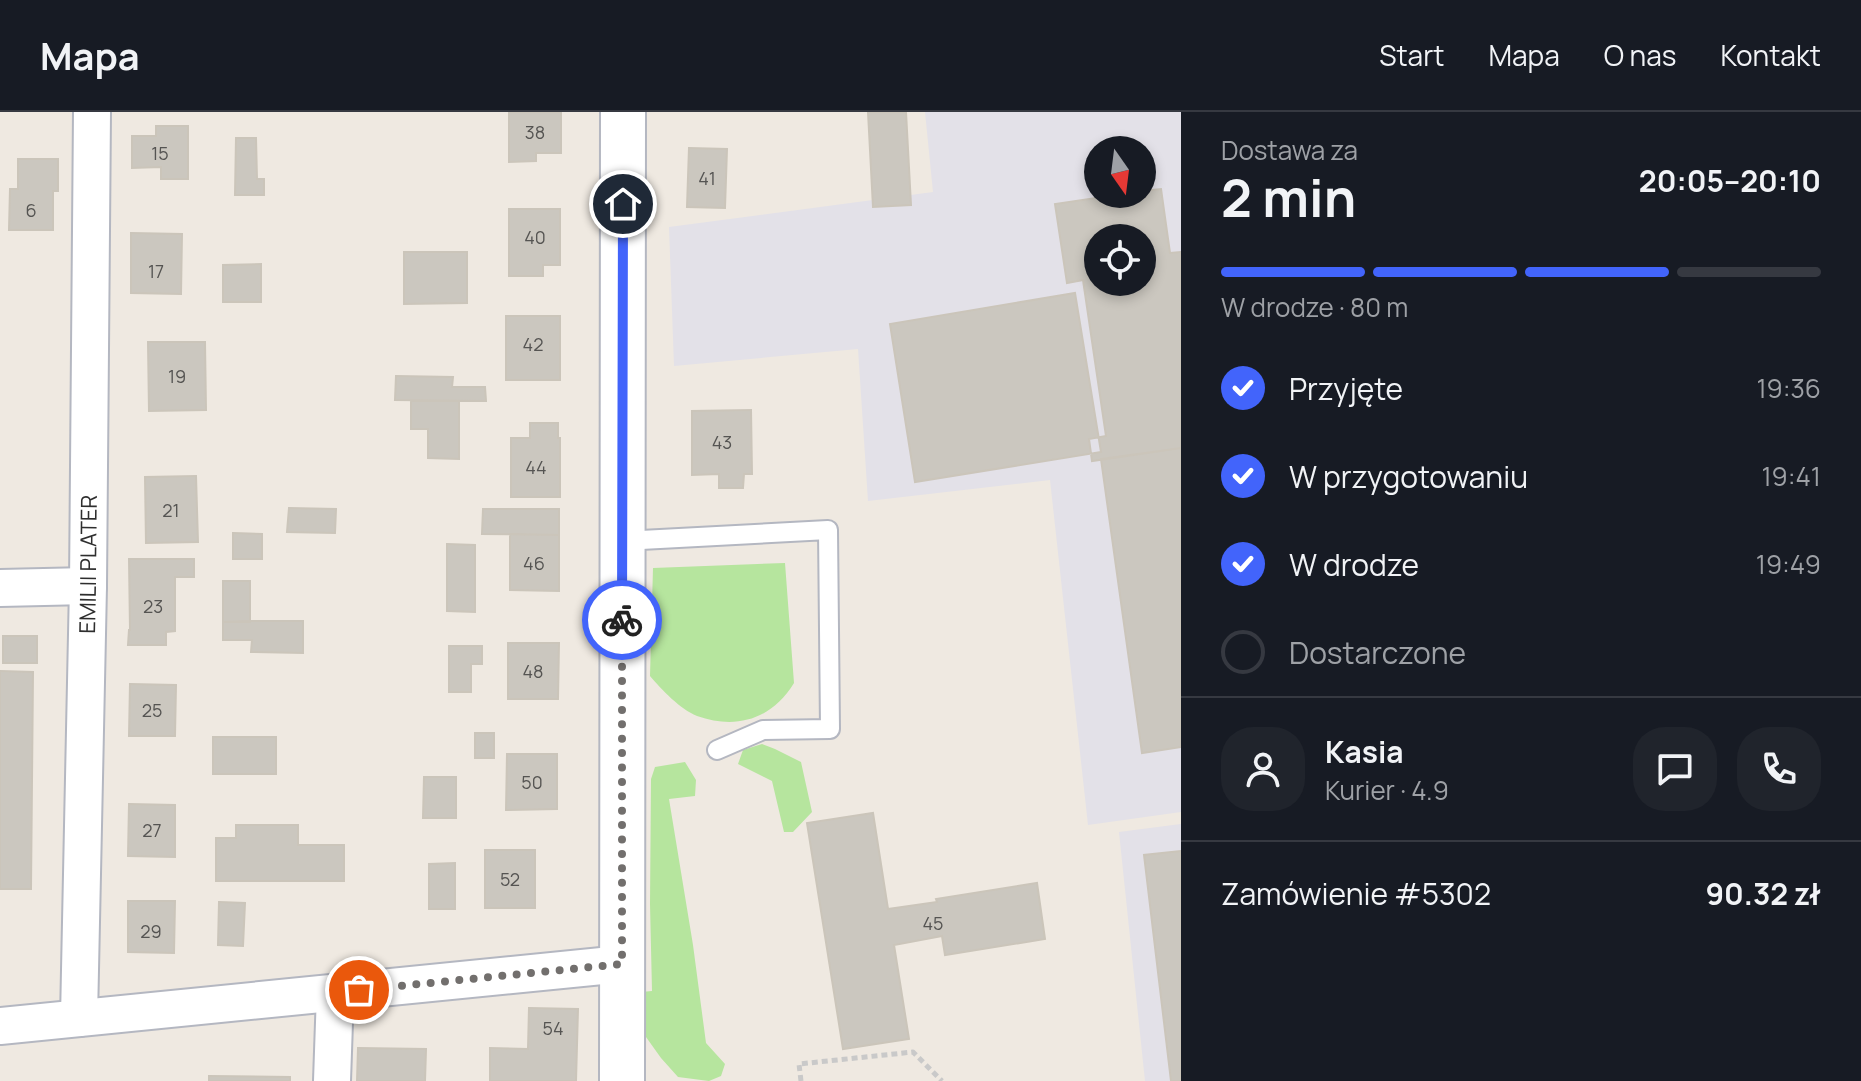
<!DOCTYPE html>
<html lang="pl">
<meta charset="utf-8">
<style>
:root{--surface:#171b24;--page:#20242c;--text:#f1f3f6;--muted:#9ea1a6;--line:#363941;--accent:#4264fb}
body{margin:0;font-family:Manrope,sans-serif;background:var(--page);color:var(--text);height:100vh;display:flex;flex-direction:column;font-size:30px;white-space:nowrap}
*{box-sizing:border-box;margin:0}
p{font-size:26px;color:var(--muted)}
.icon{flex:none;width:44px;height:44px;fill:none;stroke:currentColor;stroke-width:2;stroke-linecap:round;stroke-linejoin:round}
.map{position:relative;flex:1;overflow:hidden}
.side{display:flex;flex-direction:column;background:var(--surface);width:680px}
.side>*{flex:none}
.needle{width:52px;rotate:166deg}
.tools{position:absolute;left:1084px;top:24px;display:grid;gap:16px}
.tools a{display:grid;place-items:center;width:72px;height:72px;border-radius:50%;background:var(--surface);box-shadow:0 4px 12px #0003;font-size:40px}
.pin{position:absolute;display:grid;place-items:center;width:68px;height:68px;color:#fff;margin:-34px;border:4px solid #fff;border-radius:50%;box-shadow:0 2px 8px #0007}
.courier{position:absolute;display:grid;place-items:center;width:80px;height:80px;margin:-40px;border:6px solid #4264fb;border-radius:50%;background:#fff;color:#222;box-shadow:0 2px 10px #0007}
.summary em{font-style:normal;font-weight:700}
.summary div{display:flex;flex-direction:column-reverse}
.summary{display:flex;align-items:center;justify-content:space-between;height:136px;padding:0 40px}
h1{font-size:52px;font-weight:700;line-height:60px}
.bar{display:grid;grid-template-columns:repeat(4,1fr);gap:12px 8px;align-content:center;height:96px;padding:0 40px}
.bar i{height:10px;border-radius:6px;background:var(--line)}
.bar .current{background:var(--accent)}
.bar p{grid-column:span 4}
.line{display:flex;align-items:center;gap:20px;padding:0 40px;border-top:2px solid var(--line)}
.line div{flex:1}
.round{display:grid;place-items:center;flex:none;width:84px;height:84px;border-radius:32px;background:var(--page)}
ol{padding:0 40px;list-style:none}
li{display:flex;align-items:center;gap:24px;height:88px}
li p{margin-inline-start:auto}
li .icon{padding:8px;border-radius:50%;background:var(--accent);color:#fff;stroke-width:4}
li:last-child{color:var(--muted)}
li i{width:44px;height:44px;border:4px solid var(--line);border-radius:50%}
header{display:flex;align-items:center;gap:48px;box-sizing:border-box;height:112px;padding:0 40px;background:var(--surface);border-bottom:2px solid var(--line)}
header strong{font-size:38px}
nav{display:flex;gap:44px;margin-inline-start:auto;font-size:28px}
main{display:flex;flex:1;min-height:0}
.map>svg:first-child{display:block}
.industrial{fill:#e3e1e8;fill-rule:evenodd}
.green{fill:#b6e59e}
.building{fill:#cbc7bf;stroke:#cbc5ba;stroke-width:2;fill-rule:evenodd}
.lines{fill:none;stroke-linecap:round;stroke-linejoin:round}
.service-casing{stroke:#b4b7c1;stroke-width:22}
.minor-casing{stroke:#b4b7c1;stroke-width:40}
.tertiary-casing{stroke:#b4b7c1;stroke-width:48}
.path{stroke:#c9c9c9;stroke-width:5;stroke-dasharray:6 4;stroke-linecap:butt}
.service{stroke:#fff;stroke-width:18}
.minor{stroke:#fff;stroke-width:36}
.tertiary{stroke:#fff;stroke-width:44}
.done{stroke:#726f6d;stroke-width:8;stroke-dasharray:0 14.4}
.route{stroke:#4264fb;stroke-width:10}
.labels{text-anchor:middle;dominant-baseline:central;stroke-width:8;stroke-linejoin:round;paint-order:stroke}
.number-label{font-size:18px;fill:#555452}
.street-label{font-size:22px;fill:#2e2e2e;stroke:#fff}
</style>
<header>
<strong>Mapa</strong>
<nav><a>Start</a><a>Mapa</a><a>O nas</a><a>Kontakt</a></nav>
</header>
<main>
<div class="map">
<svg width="1181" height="969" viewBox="0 0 1181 969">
<rect width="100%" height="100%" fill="#efe9e1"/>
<path class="industrial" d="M 925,0 L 1181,0 L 1181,700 L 1088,713 L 1050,368 L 868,389 L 858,237 L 674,254 L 669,115 L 933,80 ZM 1098,38 L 1142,38 L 1142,82 L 1098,82 ZM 1098,126 L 1142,126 L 1142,170 L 1098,170 Z
M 1181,712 L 1181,969 L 1145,969 L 1119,720 Z"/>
<path class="green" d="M 785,451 L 794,571 C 772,607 737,618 697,604 C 680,597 662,578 650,564 L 653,456 Z
M 762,632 L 775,637 L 801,650 L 812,700 L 793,720 L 784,720 L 772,669 L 738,652 L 743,638 Z
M 685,650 L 696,668 L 695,684 L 669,687 L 693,833 L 706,931 L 725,952 L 721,964 L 709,969 L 678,965 L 661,946 L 646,925 L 642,903 L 641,880 L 652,879 L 650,792 L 651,667 L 655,655 Z"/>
<path class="building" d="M 509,0 L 561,0 L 561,41 L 536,41 L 536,49 L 509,50 Z
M 868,0 L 906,0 L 911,93 L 873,95 Z
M 156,14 L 188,14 L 188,67 L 161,67 L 161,55 L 132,56 L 132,24 L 156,24 Z
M 236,26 L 256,26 L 257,67 L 264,67 L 264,83 L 235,83 Z
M 689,36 L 727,37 L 725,96 L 687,95 Z
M 18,47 L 58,47 L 58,79 L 53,79 L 53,118 L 9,118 L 10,77 L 18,77 Z
M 1161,77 L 1170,141 L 1181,140 L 1181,336 L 1092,349 L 1089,327 L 1106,324 L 1083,168 L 1067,171 L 1055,92 L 1123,82 L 1142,82 L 1142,79 ZM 1098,126 L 1142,126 L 1142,170 L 1098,170 Z
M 509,97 L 560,97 L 560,153 L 543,153 L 543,164 L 509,164 Z
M 131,121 L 182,122 L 181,182 L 131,181 Z
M 404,140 L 467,140 L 467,191 L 404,192 Z
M 261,152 L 261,190 L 223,190 L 223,153 Z
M 1075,181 L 1101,340 L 915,370 L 890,212 Z
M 506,204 L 560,204 L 560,268 L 506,268 Z
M 148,230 L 205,230 L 206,298 L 149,299 Z
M 396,264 L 453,265 L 452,275 L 485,275 L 486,289 L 395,288 Z
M 411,289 L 459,289 L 459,347 L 428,346 L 428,317 L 411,317 Z
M 751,298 L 752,362 L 744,362 L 743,376 L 719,376 L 719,362 L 692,363 L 692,299 Z
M 530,311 L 558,311 L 558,326 L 560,326 L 560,385 L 511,385 L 511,326 L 530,326 Z
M 1181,336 L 1181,635 L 1142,641 L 1101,347 Z
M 196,364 L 198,430 L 146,431 L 145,365 Z
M 289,396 L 336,397 L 335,421 L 287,420 Z
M 483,397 L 559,397 L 559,423 L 482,422 Z
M 233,421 L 262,422 L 262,447 L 233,447 Z
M 510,422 L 559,423 L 559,479 L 510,478 Z
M 447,432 L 475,433 L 475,500 L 447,499 Z
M 129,447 L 194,447 L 194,465 L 175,465 L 175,519 L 166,520 L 166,533 L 128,533 L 129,518 L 130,518 Z
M 223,469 L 250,469 L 250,510 L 223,510 Z
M 250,509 L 303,509 L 303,541 L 251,540 L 252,528 L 223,528 L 223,510 Z
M 3,524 L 37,524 L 37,551 L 3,551 Z
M 508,531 L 559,531 L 558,587 L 508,587 Z
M 449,534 L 482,534 L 482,552 L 471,552 L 471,580 L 449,580 Z
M 0,559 L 33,560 L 31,777 L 0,777 Z
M 130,572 L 176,573 L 175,624 L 129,624 Z
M 475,621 L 494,621 L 494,646 L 475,646 Z
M 213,625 L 276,625 L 276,662 L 213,662 Z
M 507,642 L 557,642 L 557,697 L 506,698 Z
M 424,665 L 456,665 L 456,706 L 423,706 Z
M 129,692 L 175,693 L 175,745 L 128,744 Z
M 873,701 L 888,797 L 937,790 L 936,787 L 1037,771 L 1045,827 L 945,843 L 942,824 L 894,833 L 909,927 L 843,937 L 807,711 Z
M 236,713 L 298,713 L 298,733 L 344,733 L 344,769 L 216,769 L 216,726 L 236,726 Z
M 485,738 L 535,738 L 535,796 L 485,796 Z
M 1181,739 L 1181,969 L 1171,969 L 1144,743 Z
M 455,751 L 455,797 L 429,797 L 429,752 Z
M 128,789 L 175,789 L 174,841 L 128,840 Z
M 219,790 L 245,791 L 243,834 L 218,833 Z
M 529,896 L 578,897 L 576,969 L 490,969 L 490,936 L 528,937 Z
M 358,936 L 426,937 L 425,969 L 357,969 Z
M 209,964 L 290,965 L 290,969 L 209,969 Z"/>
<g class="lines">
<defs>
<path id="service" d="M 622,429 L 828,418 L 830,617 L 763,618 L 717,638"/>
<g id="minor">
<path d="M 0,476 L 88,474"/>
<path id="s1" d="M 79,906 L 88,474 L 92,0"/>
<path d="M 0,914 L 622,852"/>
<path d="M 332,969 L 335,881"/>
</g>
<path id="tertiary" d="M 622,969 L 623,0"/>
</defs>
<use href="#service" class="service-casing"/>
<use href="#minor" class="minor-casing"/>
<use href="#tertiary" class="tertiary-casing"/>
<path class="path" d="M 801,969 L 799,952 L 913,940 L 942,969"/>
<use href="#service" class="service"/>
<use href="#minor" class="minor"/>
<use href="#tertiary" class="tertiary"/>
</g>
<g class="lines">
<path class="done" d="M 359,878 L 622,852 L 622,508"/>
<path class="route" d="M 622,508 L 623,92"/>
</g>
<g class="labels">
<g class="number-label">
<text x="535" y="20">38</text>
<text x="160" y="41">15</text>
<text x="707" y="66">41</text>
<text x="31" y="98">6</text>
<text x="535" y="125">40</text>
<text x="156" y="159">17</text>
<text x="533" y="232">42</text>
<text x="177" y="264">19</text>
<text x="722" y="330">43</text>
<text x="536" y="355">44</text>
<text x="171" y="398">21</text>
<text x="534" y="451">46</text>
<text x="153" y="494">23</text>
<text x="533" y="559">48</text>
<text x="152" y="598">25</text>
<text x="532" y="670">50</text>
<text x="152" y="718">27</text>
<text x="510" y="767">52</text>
<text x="933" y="811">45</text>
<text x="151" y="819">29</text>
<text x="553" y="916">54</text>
</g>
<g class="street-label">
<text stroke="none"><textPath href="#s1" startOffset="454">EMILII PLATER</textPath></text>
</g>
</g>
</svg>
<div class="tools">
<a><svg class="needle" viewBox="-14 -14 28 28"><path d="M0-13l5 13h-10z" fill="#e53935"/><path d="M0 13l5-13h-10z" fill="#9ea1a6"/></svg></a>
<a><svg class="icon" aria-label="locate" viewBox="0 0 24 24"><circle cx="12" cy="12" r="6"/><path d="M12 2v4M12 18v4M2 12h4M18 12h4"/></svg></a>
</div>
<div class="pin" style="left:359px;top:878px;background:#ea580c"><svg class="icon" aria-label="bag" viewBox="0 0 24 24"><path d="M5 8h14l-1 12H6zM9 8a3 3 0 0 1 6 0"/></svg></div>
<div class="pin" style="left:623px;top:92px;background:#1f2937"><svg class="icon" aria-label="home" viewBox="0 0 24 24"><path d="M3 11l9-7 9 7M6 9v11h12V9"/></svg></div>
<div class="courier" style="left:622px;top:508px"><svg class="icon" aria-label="bike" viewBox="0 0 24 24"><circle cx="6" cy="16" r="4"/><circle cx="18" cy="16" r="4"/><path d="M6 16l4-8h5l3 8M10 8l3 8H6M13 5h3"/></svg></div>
</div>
<section class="side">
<div class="summary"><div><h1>2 min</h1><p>Dostawa za</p></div><em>20:05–20:10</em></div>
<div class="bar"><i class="current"></i><i class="current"></i><i class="current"></i><i></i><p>W drodze · 80 m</p></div>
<ol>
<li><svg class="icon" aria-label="check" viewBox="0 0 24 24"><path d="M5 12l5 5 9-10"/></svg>Przyjęte<p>19:36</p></li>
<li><svg class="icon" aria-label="check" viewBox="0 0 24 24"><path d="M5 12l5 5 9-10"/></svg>W przygotowaniu<p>19:41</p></li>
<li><svg class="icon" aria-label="check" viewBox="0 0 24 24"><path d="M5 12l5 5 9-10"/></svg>W drodze<p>19:49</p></li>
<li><i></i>Dostarczone</li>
</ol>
<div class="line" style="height:144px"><a class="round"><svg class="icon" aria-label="person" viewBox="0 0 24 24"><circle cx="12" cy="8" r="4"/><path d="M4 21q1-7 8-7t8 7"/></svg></a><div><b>Kasia</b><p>Kurier · 4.9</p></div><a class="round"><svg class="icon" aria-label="chat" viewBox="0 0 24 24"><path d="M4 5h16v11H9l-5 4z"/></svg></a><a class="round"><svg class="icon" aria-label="phone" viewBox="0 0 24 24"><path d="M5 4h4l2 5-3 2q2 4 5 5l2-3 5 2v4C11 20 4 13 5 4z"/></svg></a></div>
<div class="line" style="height:104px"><div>Zamówienie #5302</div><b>90.32 zł</b></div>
</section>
</main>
